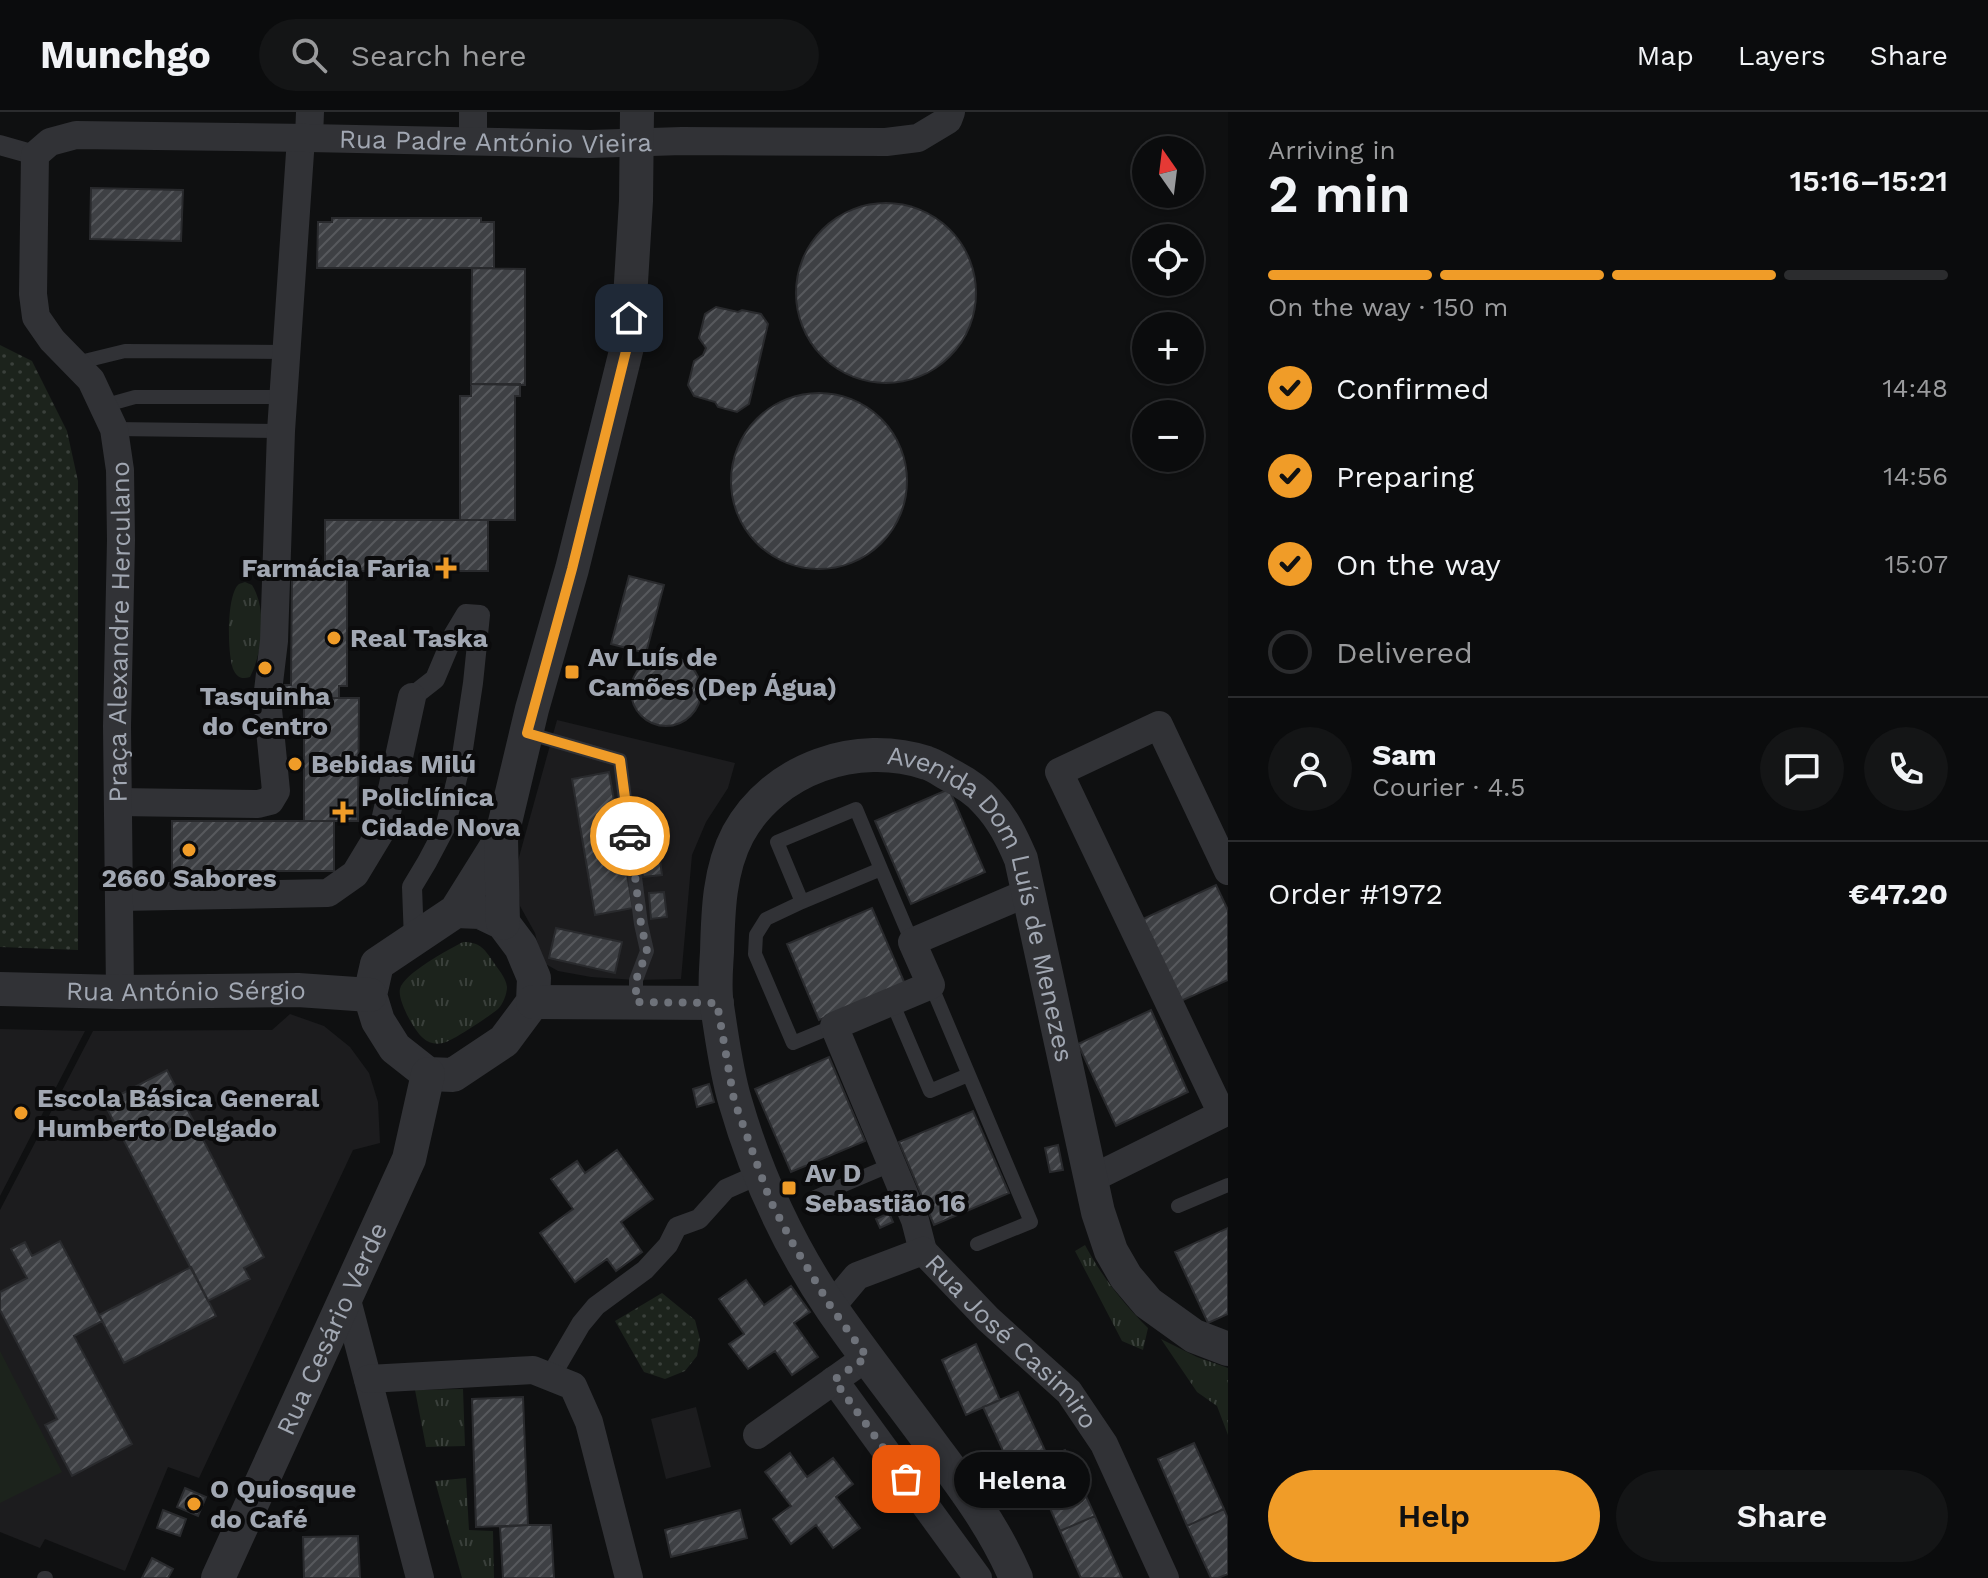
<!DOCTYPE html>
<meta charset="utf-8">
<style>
:root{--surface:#0b0c0d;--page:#141516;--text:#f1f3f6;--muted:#9a9b9d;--line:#2b2c2e;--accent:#f09c28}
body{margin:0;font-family:"Work Sans",sans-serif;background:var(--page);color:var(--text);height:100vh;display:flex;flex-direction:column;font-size:30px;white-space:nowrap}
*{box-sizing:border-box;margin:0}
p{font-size:26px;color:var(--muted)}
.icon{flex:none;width:44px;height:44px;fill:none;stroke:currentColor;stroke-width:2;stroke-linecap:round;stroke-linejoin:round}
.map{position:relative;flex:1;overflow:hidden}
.panel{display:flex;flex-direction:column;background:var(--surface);width:760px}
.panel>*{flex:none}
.needle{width:52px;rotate:346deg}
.controls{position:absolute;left:1132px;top:24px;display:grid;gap:16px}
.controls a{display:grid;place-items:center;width:72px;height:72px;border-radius:50%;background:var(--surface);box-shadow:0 2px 6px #0004,0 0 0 2px var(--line);font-size:40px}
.pin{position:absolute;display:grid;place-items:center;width:68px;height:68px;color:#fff;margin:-34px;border-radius:16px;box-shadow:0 4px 12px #0006}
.courier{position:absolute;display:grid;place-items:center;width:80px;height:80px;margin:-40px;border:6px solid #f09c28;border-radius:50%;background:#fff;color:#222;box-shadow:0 2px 10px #0007}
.bubble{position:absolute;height:56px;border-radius:28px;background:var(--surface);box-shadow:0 2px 6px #0004,0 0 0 2px var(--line);font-size:26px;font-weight:600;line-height:56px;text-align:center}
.head em{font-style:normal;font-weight:600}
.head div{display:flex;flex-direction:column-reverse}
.head{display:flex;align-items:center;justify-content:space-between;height:136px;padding:0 40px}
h1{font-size:52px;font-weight:600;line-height:60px}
.bar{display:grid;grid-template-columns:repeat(4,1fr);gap:12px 8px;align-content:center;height:96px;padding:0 40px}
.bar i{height:10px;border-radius:6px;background:var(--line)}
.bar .current{background:var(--accent)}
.bar p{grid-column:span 4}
.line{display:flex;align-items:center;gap:20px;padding:0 40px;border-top:2px solid var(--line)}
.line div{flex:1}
.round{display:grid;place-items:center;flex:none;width:84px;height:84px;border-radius:42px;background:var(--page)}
ol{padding:0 40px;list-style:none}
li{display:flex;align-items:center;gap:24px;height:88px}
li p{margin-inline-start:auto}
li .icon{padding:8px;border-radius:50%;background:var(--accent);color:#111;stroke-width:4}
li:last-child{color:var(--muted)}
li i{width:44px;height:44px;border:4px solid var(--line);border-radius:50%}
.cta{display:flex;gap:16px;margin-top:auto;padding:16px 40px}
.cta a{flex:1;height:92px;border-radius:48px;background:var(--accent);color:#111;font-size:32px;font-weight:600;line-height:92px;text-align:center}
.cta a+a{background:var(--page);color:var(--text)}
header{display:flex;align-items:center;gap:48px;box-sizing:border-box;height:112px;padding:0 40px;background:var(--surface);border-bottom:2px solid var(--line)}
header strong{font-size:38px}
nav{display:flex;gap:44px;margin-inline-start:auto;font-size:28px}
.search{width:560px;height:72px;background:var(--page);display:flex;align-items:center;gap:20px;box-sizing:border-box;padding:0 28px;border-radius:44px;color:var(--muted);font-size:30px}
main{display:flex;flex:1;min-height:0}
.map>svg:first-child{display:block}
.built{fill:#1c1c1e}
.grass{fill:url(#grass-tufts)}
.park{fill:url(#park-dots)}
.pitch{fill:#1c231c}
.building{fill:url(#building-hatch);stroke:#292a2d;stroke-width:2}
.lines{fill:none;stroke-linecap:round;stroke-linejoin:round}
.service{stroke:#313236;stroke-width:14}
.pedestrian{stroke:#313236;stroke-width:20}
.minor{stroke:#313236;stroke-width:28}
.tertiary{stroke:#313236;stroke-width:34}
.done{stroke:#6e727a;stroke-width:8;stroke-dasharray:0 14.4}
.route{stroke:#f09c28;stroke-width:10}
.poi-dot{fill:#f09c28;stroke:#0b0b0c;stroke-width:3}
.labels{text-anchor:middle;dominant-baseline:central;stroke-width:8;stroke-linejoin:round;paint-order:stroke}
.street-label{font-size:26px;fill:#a1a7b2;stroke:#0b0b0c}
.poi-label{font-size:26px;font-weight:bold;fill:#a1a7b2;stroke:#0b0b0c;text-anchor:start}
</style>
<header>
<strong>Munchgo</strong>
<div class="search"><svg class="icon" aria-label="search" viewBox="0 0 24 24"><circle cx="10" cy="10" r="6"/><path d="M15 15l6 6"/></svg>Search here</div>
<nav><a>Map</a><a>Layers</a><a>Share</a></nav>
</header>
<main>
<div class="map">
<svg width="1228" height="1466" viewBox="0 0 1228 1466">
<defs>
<pattern id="grass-tufts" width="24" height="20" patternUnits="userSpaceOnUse" patternTransform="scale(2)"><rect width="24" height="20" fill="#1c231c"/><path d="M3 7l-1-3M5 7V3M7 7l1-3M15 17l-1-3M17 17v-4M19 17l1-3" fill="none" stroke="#3a403b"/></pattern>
<pattern id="park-dots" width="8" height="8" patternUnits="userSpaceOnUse" patternTransform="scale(2)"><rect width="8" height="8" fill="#1c231c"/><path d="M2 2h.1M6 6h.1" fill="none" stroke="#3a403b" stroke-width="1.8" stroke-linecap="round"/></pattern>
<pattern id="building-hatch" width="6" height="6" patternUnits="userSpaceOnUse" patternTransform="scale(2)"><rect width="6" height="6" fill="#3e4044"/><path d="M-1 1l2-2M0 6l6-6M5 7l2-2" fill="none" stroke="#57595d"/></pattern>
</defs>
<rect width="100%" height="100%" fill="#0f1011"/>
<path class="built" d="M 557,608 L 735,651 L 728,676 L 706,710 L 692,743 L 681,867 L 636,868 L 591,865 L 558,859 L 542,850 L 535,821 L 520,794 L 516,756 Z
M 290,902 L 324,914 L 350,935 L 369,961 L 378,990 L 380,1031 L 353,1038 L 199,1366 L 168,1355 L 125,1459 L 45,1427 L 40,1436 L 0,1420 L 0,1098 L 93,919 L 272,918 Z
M 0,917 L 85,919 L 0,1084 Z
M 696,1295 L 711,1355 L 666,1367 L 651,1307 Z"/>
<path class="grass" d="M 245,470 L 252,473 C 267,497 263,540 250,565 C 244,567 238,567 234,559 C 227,546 226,482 239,472 C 241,471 243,471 245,470 Z
M 463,830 C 479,830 484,836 492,848 C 497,856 506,865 507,875 C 507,882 503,892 498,897 C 490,904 455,927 446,930 C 438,933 429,932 423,926 C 415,920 397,888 400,877 C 403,862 449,837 463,830 Z
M 1085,1133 C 1102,1165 1123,1191 1148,1216 L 1143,1238 L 1122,1229 L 1075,1139 Z
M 1161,1227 L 1197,1245 L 1228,1256 L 1228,1323 L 1217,1294 L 1197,1280 Z
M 463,1277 L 465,1334 L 426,1335 L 415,1278 Z
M 466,1366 L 469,1418 L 493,1419 L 494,1466 L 462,1466 L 435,1369 Z"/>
<path class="park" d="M 0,233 L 32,249 L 67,319 L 78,369 L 78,838 L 0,835 Z
M 662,1181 L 695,1208 L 700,1227 L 697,1244 L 685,1259 L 665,1267 L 644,1260 L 615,1209 Z"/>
<path class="pitch" d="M 0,1239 L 62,1360 L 0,1391 Z"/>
<path class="building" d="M 91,76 L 183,78 L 181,129 L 90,127 Z
M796 181a90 90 0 1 1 180 0a90 90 0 1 1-180 0Z
M 332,106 L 481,106 L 481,110 L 494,110 L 494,156 L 317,156 L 318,110 L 332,110 Z
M 472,156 L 525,157 L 525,273 L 471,272 Z
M 716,195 L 738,200 L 742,198 L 761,202 L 768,212 L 749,292 L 737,300 L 718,295 L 715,290 L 694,284 L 688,273 L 694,249 L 703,243 L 706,236 L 699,226 L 705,202 Z
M 471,272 L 520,272 L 520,284 L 515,284 L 515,408 L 460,408 L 460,284 L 471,284 Z
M731 369a88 88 0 1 1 176 0a88 88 0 1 1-176 0Z
M 325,408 L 488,408 L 488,459 L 325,459 Z
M 292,459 L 347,459 L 347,574 L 339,574 L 339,586 L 276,586 L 276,573 L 291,573 Z
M 629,464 L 664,473 L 646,541 L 611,532 Z
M631 579a35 35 0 1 1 70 0a35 35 0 1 1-70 0Z
M 304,586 L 359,586 L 358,709 L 304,709 Z
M 609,660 L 633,796 L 595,803 L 572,667 Z
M 949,677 L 985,760 L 911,792 L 875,709 Z
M 653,694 L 662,763 L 643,765 L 634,697 Z
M 172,709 L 334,709 L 334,759 L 172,759 Z
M 1216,773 L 1228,798 L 1228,868 L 1181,889 L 1143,807 Z
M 664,780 L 667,805 L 651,807 L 649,781 Z
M 872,796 L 905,872 L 819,908 L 787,832 Z
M 556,816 L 622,830 L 615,861 L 549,846 Z
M 1151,898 L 1188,980 L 1116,1014 L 1078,932 Z
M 829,945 L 865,1029 L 791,1060 L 755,977 Z
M 167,958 L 264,1145 L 244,1156 L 250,1167 L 208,1189 L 104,991 Z
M 709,972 L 714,990 L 697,995 L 693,977 Z
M 973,999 L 1009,1081 L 934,1113 L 899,1030 Z
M 1058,1033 L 1063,1058 L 1050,1060 L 1045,1036 Z
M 617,1038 L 653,1087 L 621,1110 L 642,1140 L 616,1159 L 607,1147 L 575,1170 L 540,1121 L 573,1097 L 551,1067 L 577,1049 L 585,1061 Z
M 889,1101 L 893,1110 L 880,1116 L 876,1107 Z
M 1228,1116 L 1228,1202 L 1208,1211 L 1175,1140 Z
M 60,1129 L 102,1209 L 74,1224 L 132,1332 L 72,1364 L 45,1313 L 57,1307 L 0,1198 L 0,1180 L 27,1166 L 11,1137 L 25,1130 L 32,1144 Z
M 191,1155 L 216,1204 L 124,1251 L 99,1203 Z
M 746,1168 L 764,1193 L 791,1174 L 810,1200 L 794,1211 L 818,1245 L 792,1263 L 775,1239 L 748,1257 L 729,1232 L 744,1222 L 719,1187 Z
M 976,1232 L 1000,1288 L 966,1303 L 942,1248 Z
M 1018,1280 L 1048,1345 L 1013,1361 L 983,1295 Z
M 523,1285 L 528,1413 L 476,1415 L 472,1287 Z
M 1194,1331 L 1224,1397 L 1187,1414 L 1158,1347 Z
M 1065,1338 L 1095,1404 L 1060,1419 L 1031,1353 Z
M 790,1341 L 807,1365 L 833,1346 L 853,1372 L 836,1385 L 860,1416 L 833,1436 L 816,1413 L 791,1432 L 773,1407 L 791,1394 L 765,1360 Z
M 185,1376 L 206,1385 L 198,1404 L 177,1395 Z
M 1224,1397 L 1228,1407 L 1228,1462 L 1218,1466 L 1211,1466 L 1187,1414 Z
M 163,1398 L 186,1407 L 180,1424 L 157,1416 Z
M 740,1398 L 747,1426 L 671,1445 L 665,1418 Z
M 1095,1404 L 1122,1466 L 1081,1466 L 1060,1419 Z
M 528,1413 L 551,1413 L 554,1466 L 503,1466 L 500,1415 Z
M 358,1424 L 360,1466 L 304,1466 L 303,1425 Z
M 152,1446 L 173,1457 L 168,1466 L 142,1466 Z"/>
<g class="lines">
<path class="service" d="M 76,251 L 125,239 L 286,240
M 103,294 L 135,285 L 284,285
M 114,317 L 281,319
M 527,621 L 620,648 L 641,812 L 647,839 L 636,868 L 636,890
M 856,697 L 881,757 L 802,790 L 777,730 Z
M 881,757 L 912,830
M 802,790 L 766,807 L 756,823 L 755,842 L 793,931 L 834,914
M 931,873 L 1031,1110 L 977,1132
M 892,890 L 930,979 L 968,963
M 813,1086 L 893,1052
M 1178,1094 L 1228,1073
M 44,1466 L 46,1466"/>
<path class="pedestrian" d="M 0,33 L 35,43
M 412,585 L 435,567 L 454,522 L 466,502 L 480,503 L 473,571 L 461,650 L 445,716 L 427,750 L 412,775 L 414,828
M 550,1265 L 581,1212 L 596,1194 L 645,1158 L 668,1133 L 677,1115 L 699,1107 L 726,1077 L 760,1062"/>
<g class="minor">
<path d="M 309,26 L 310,0"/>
<path d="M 473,29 L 473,0"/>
<path d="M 118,690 L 258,692 L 270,689 L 276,679 L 267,587 L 274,529 L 281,319 L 301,26"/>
<path d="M 119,785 L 328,781 L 355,762 L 384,714 L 412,585"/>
<path id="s1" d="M 120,880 L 117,614 L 121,428 L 120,358 L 114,317 L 91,268 L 52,228 L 36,205 L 33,182 L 35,43 L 50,30 L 76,23 L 309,26 L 590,32 L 682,29 L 886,30 L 918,26 L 948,8 L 951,0"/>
<path d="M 1091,1067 L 1222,1002 L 1059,660 L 1159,613 L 1228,759"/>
<path d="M 923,1139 L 915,1108 L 834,914 L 931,873 L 912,830 L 1029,780"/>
<path d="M 347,1188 L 420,1466"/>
<path id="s2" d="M 831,1195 L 857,1164 L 923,1139 L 988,1207 L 1069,1280 L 1104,1332 L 1165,1466"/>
<path d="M 368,1267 L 533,1258 L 573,1274 L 589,1310 L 629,1466"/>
<path d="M 834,1268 L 978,1466"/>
<path d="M 757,1323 L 867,1245"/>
</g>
<g class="tertiary">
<path d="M 456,799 L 480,800 L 503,811 L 521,835 L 534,866 L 533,890 L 504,929 L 453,963 L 428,962 L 395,936 L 378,909 L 370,883 L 377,852 L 456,799 L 501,727"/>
<path d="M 503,811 L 501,727 L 532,597 L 572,457 L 627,235 L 636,89 L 637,0"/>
<path id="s3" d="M 0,877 L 120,880 L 298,878 L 370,883"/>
<path d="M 533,890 L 717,891"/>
<path id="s4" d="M 218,1466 L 409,1047 L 428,962"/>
<path id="s5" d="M 1016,1466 C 996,1419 967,1379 936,1338 C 902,1291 865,1245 832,1197 C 789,1134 756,1062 735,989 C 726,959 722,925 717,894 C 714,876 716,858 717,840 C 718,800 719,758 738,722 C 774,656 857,628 927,651 C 934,653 941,658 948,662 C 962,669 977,678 987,690 C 1003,707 1012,726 1021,747 L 1098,1100 L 1111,1139 L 1126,1165 L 1148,1191 L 1194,1224 L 1228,1237"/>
</g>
</g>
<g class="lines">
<path class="done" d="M 630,724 L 641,812 L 647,839 L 636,868 L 636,890 L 717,891 L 734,988 L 770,1088 L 793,1132 L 831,1195 L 867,1245 L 834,1268 L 906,1367"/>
<path class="route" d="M 629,206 L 627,235 L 572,457 L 527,621 L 620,648 L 630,724"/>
</g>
<g class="poi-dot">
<path d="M442 444h8v8h8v8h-8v8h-8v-8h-8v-8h8z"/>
<circle cx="334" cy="526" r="8"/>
<circle cx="265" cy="556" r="8"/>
<rect x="564" y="552" width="16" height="16" rx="4"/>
<circle cx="295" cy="652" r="8"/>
<path d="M339 688h8v8h8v8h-8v8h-8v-8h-8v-8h8z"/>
<circle cx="189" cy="738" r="8"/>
<circle cx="21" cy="1001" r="8"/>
<rect x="781" y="1068" width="16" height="16" rx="4"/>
<circle cx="194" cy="1392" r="8"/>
</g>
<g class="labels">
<g class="street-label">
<text stroke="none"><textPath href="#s1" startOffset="1330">Rua Padre António Vieira</textPath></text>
<text stroke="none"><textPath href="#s1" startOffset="360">Praça Alexandre Herculano</textPath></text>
<text stroke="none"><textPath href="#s5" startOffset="1200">Avenida Dom Luís de Menezes</textPath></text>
<text stroke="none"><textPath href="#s3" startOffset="186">Rua António Sérgio</textPath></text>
<text stroke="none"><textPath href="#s4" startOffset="274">Rua Cesário Verde</textPath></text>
<text stroke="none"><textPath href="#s2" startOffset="238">Rua José Casimiro</textPath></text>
</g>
<g class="poi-label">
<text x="430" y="456" text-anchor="end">Farmácia Faria</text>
<text x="350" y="526">Real Taska</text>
<text x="588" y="545">Av Luís de<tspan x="588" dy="30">Camões (Dep Água)</tspan></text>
<text x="265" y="584" text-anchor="middle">Tasquinha<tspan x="265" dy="30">do Centro</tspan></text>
<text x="311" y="652">Bebidas Milú</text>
<text x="361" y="685">Policlínica<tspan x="361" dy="30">Cidade Nova</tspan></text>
<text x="189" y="766" text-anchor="middle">2660 Sabores</text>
<text x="37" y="986">Escola Básica General<tspan x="37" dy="30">Humberto Delgado</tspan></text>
<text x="805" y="1061">Av D<tspan x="805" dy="30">Sebastião 16</tspan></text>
<text x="210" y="1377">O Quiosque<tspan x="210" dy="30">do Café</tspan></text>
</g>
</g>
</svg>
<div class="controls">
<a><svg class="needle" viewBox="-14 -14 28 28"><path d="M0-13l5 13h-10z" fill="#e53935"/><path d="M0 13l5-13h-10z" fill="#9a9b9d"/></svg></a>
<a><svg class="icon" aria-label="locate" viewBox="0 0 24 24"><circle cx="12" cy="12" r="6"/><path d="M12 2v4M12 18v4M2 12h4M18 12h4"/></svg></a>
<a>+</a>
<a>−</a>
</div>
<div class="pin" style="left:906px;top:1367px;background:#ea580c"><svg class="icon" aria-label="bag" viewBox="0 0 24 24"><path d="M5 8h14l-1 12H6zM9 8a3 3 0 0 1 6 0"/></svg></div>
<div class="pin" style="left:629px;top:206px;background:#1f2937"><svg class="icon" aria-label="home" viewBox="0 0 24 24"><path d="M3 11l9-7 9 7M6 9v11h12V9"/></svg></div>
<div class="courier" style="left:630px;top:724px"><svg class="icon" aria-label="car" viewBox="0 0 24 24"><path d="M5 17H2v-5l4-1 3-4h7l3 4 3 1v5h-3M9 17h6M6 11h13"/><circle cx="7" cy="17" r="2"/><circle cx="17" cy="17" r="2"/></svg></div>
<div class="bubble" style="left:954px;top:1340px;width:136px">Helena</div>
</div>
<section class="panel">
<div class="head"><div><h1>2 min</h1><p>Arriving in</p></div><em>15:16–15:21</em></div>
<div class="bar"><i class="current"></i><i class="current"></i><i class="current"></i><i></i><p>On the way · 150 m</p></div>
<ol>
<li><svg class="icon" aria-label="check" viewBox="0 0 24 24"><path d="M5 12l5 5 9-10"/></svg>Confirmed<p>14:48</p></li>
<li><svg class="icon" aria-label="check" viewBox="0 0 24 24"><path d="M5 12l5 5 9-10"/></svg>Preparing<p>14:56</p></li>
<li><svg class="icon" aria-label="check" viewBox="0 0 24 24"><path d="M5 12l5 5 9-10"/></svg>On the way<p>15:07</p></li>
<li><i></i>Delivered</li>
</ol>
<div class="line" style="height:144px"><a class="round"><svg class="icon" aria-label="person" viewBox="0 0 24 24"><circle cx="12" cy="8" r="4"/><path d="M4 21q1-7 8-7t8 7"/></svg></a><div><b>Sam</b><p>Courier · 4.5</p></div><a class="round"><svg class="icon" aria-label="chat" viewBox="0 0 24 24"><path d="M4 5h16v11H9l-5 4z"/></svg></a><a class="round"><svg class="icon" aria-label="phone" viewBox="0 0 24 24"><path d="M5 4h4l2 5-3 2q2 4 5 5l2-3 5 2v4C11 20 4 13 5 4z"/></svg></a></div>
<div class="line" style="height:104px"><div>Order #1972</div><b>€47.20</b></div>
<div class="cta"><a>Help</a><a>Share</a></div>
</section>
</main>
